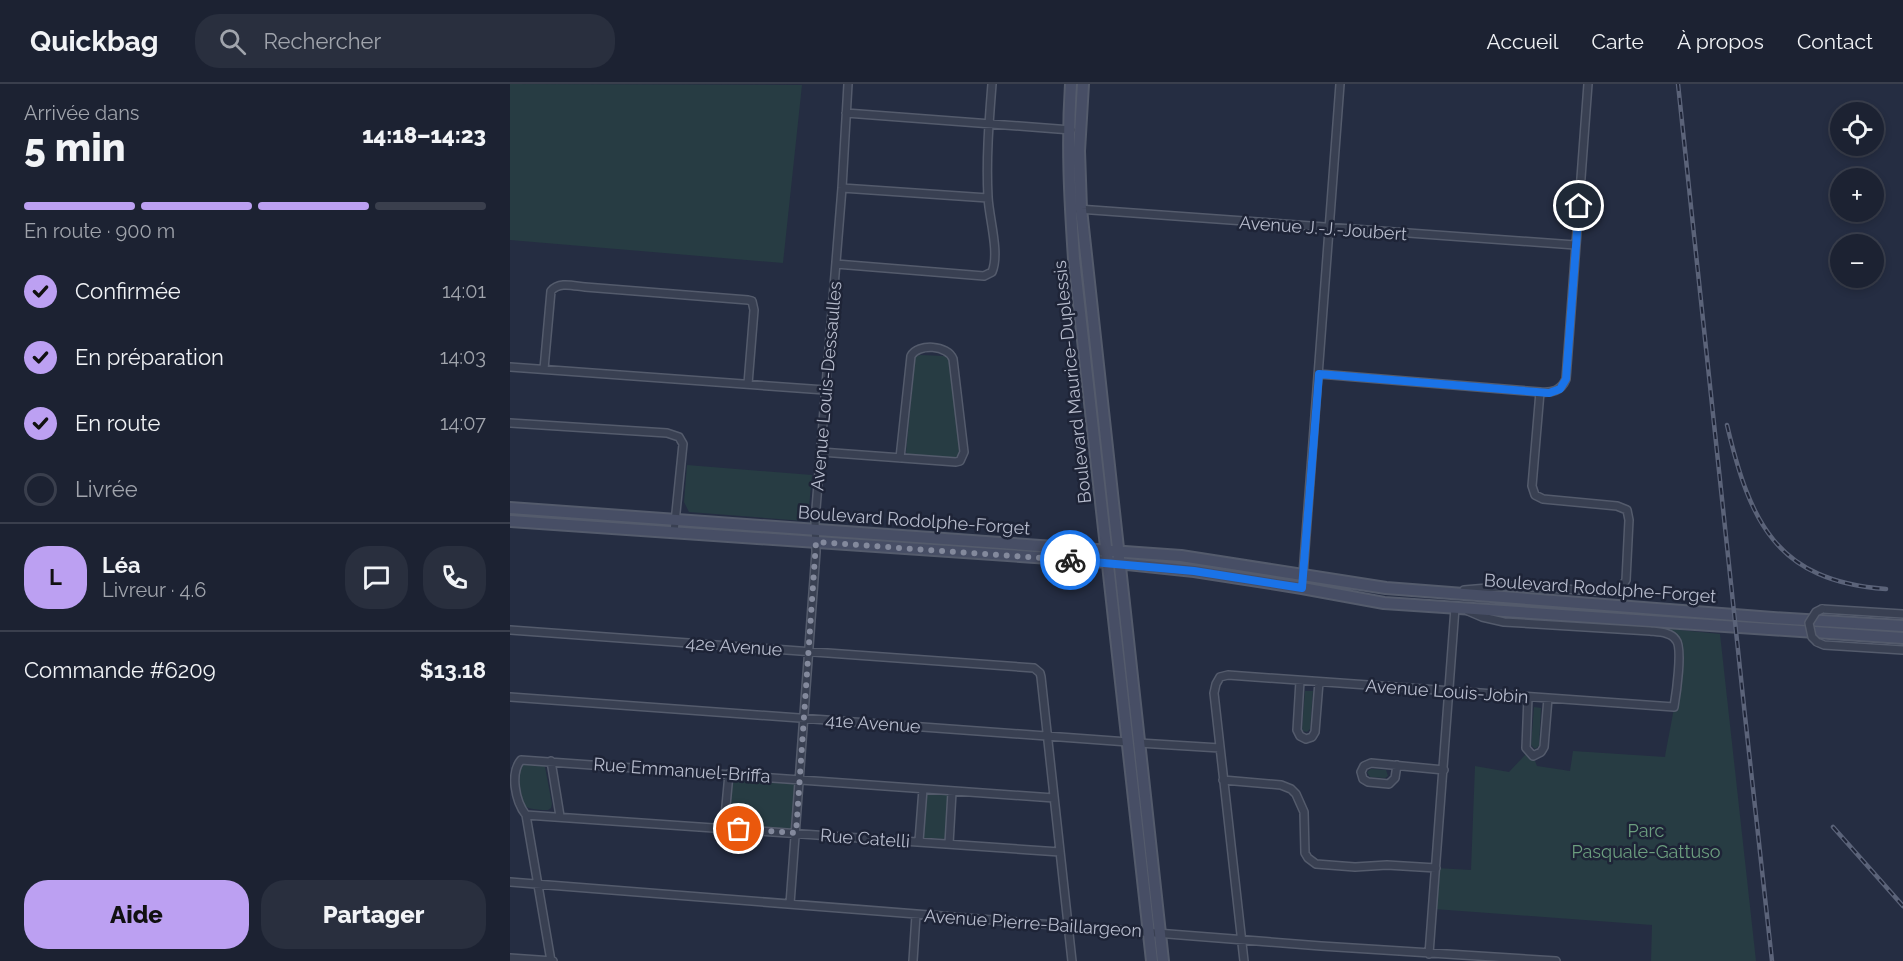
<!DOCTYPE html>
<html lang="fr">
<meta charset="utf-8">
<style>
:root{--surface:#1c2232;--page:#292f3e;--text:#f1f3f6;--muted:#a0a4ac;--line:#3a3f4d;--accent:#bca0f2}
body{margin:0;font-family:Raleway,sans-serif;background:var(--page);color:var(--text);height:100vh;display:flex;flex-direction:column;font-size:22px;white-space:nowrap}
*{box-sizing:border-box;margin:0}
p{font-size:20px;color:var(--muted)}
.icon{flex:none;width:33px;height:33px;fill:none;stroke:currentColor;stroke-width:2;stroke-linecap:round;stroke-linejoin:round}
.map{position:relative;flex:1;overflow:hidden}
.details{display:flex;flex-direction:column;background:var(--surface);width:510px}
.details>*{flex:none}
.fabs{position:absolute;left:1320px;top:18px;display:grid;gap:12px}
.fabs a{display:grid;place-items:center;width:54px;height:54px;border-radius:50%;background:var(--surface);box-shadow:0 3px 9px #0003,0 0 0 2px var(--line);font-size:30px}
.pin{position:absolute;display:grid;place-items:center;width:51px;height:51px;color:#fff;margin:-26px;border:3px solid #fff;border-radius:50%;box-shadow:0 2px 6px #0007}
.courier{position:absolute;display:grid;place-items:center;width:60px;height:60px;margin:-30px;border:4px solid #1a73e8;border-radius:50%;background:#fff;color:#222;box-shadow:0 2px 8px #0007}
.head em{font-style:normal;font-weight:800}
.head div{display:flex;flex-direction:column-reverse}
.head{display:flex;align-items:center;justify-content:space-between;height:102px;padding:0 24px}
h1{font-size:39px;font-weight:800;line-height:45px}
.bar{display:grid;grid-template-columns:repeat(4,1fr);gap:9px 6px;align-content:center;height:72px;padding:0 24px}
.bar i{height:8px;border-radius:4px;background:var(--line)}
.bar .on{background:var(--accent)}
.bar p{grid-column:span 4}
.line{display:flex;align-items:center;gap:15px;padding:0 24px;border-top:2px solid var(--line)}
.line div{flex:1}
.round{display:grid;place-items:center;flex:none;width:63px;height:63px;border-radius:24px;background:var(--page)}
ol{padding:0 24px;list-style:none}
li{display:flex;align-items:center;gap:18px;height:66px}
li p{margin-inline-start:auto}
li .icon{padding:6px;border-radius:50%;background:var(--accent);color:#111;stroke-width:4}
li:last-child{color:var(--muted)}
li i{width:33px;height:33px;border:3px solid var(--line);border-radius:50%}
.action{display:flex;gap:12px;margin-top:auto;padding:12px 24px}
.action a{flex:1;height:69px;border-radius:24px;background:var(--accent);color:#111;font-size:24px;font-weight:800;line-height:69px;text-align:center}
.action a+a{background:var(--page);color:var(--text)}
header{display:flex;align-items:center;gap:36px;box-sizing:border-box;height:84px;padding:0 30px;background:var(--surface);border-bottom:2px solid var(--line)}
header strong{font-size:28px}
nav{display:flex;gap:33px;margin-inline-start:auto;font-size:21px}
.search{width:420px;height:54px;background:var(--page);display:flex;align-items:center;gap:15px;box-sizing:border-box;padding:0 21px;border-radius:24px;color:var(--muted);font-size:22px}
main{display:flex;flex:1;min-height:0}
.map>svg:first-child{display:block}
.green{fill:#273c43}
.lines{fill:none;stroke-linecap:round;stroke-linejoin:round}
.street-casing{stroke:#545b6c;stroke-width:10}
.secondary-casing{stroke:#545b6c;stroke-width:14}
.street{stroke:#394052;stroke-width:7}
.secondary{stroke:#474e65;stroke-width:10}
.rail-casing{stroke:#5b6379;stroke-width:4.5}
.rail{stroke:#1e2437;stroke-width:2;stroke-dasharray:7;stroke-linecap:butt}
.street-bridge-casing{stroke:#545b6c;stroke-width:10;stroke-linecap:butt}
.street-bridge{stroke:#394052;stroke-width:7}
.done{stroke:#83899c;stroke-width:6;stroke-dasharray:0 10.8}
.route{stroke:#1a73e8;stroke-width:8}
.labels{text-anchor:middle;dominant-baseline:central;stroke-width:5;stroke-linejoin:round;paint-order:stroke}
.street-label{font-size:18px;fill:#b6bbcc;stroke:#1e2437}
.park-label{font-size:18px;fill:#6c9e7f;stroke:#1e2437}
</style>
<header>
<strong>Quickbag</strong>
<div class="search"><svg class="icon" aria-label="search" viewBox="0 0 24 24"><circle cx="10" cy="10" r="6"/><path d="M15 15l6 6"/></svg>Rechercher</div>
<nav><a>Accueil</a><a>Carte</a><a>À propos</a><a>Contact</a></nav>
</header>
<main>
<section class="details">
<div class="head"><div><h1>5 min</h1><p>Arrivée dans</p></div><em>14:18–14:23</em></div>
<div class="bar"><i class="on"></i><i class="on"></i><i class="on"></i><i></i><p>En route · 900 m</p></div>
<ol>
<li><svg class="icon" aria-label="check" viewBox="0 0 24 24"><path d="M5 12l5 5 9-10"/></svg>Confirmée<p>14:01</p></li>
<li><svg class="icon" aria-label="check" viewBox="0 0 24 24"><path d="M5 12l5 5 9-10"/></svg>En préparation<p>14:03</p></li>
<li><svg class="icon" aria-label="check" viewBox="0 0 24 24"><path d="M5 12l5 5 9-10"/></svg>En route<p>14:07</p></li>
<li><i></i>Livrée</li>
</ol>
<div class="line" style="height:108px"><b class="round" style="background:var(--accent);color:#111">L</b><div><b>Léa</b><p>Livreur · 4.6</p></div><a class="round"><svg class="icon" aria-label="chat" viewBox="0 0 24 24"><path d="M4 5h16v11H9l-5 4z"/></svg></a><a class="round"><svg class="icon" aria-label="phone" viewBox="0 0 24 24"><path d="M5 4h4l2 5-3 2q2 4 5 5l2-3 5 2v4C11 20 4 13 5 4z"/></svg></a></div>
<div class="line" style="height:78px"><div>Commande #6209</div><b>$13.18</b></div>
<div class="action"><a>Aide</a><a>Partager</a></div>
</section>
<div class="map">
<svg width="1393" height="877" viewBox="0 0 1393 877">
<rect width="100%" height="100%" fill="#252d42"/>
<path class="green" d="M 0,0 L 292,1 L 273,179 L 0,156 Z
M 411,271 L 434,272 L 440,276 L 450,367 L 447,374 L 400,373 L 396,368 L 405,274 L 406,272 Z
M 177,381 L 302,391 L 298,434 L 294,437 L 179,428 L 174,418 Z
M 1150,544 L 1210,550 L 1246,877 L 1141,877 L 1142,841 L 924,825 L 926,784 L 961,786 L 965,682 L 999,688 L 1018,668 L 1023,672 L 1027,682 L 1060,687 L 1063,667 L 1155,673 C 1160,643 1175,582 1166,555 L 1149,549 Z
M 795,607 L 803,607 L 800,645 L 797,648 L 793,647 L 792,644 Z
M 1024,623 L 1031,624 L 1029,662 L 1025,665 L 1021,661 Z
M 13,679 L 33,681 L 35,683 L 42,720 L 41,724 L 38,726 C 5,726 11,718 6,690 Z
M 861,685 L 876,686 L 878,692 L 875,694 L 860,693 L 857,688 Z
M 219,690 L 290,695 L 286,749 L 214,743 Z
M 416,708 L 441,710 L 437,755 L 413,754 Z"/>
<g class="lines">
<defs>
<path id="street" d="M 336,29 L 561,46
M 332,104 L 478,114
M 568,125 L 1065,161
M 326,180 L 474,192 L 482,188 C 490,169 479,134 478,113 C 476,75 479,38 482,0
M 0,283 L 315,306
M 34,285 L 41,207 C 49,197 64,202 75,203 L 238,216 L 242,217 L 244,226 L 238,300
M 809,290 L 1030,308
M 0,339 L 157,349 L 169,353 L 173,360 L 164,448
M 311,368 L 446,378 L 450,377 L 454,368 L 443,275 C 438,261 408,259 401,272 L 390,374
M 792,504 L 830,0
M 954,506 L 1001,502 L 1105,508 L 1110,506 L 1116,496 L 1119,436 L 1117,426 L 1107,422 L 1033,415 L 1025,411 L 1022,402 L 1030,308 C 1042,309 1051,307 1056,295 L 1078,0
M 1312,525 L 1393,530
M 0,546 L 524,584 L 530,589 L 531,593 L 562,877
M 1307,558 L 1314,561 L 1393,566
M 790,597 L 787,646 L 790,652 L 796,655 L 802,653 L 805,648 L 809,598
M 0,613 L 618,658
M 1018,613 L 1016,664 L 1023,672 L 1031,668 L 1034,663 L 1038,614
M 629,659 L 710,664
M 41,677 L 50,732
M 887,681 L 885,694 L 879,700 L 858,698 L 853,695 L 851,688 L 854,682 L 861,679 L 934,686
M 713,696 L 771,701 L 781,705 L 786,710 L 794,728 L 795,769 L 798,774 L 806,780 L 845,783 L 877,781 L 926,784
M 16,731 L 550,768
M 214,743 L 219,690
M 409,757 L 413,705
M 439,760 L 442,708
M 0,798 L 811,862 L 1046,877
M 280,820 L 306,468 L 305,437 L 332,104 L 338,0
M 919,870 L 945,524
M 0,874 L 43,877
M 41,877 L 16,731 C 5,717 0,689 11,676 L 544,714
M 403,877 L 406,831
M 734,877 L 704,609 L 706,600 L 710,593 L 718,591 L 1164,623 C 1166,611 1173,564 1166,556 C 1161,548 1149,548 1140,547 L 994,538 L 972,533 L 958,527"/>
<path id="secondary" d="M 561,0 C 557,60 560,115 564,175 L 642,877
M 573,0 L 569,67 L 571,125 L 653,877
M 0,424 L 671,472 L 876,504 L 1263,534 L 1393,542
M 0,437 L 598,478 L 684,487 L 792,504 L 874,519 L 1393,554"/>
</defs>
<use href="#street" class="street-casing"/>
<use href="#secondary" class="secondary-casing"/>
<use href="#street" class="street"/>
<use href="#secondary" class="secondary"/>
<defs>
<path id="rail" d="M 1168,0 L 1235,632 L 1262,877
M 1217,341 C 1240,438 1266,497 1376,505
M 1323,743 L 1393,822"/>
</defs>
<use href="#rail" class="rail-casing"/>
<use href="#rail" class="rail"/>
<defs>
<path id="street-bridge" d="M 1307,558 L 1302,553 L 1299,539 L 1306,528 L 1312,525"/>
</defs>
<use href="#street-bridge" class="street-bridge-casing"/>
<use href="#street-bridge" class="street-bridge"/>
</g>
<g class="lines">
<path class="done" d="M 229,745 L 286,749 L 306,458 L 560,476"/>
<path class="route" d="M 560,476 L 684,487 L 792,504 L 809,290 L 1039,309 L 1050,305 L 1056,295 L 1069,122"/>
</g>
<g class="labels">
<g class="street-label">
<text transform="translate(813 144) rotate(4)">Avenue J.-J.-Joubert</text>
<text transform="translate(562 298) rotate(-96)">Boulevard Maurice-Duplessis</text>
<text transform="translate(316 302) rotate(-85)">Avenue Louis-Dessaulles</text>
<text transform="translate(404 436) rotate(4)">Boulevard Rodolphe-Forget</text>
<text transform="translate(1090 504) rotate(4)">Boulevard Rodolphe-Forget</text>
<text transform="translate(224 562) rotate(4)">42e Avenue</text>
<text transform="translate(937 607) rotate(4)">Avenue Louis-Jobin</text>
<text transform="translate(363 639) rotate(4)">41e Avenue</text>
<text transform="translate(172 686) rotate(4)">Rue Emmanuel-Briffa</text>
<text transform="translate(355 754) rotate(4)">Rue Catelli</text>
<text transform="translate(523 839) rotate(4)">Avenue Pierre-Baillargeon</text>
</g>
<g class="park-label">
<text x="1136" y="746">Parc<tspan x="1136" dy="21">Pasquale-Gattuso</tspan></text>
</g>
</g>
</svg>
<div class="fabs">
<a><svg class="icon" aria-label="locate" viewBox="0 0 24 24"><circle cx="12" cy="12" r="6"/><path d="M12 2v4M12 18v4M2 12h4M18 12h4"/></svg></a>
<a>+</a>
<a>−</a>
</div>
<div class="pin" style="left:229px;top:745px;background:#ea580c"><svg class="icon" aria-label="bag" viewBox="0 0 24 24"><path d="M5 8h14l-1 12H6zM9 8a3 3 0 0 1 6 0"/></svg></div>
<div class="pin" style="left:1069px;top:122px;background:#1f2937"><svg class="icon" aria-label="home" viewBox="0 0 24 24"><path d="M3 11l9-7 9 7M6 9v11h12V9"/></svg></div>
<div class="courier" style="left:560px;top:476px"><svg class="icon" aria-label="bike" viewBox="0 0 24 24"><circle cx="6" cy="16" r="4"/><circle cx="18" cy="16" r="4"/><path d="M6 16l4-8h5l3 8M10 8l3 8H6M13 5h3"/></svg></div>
</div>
</main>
